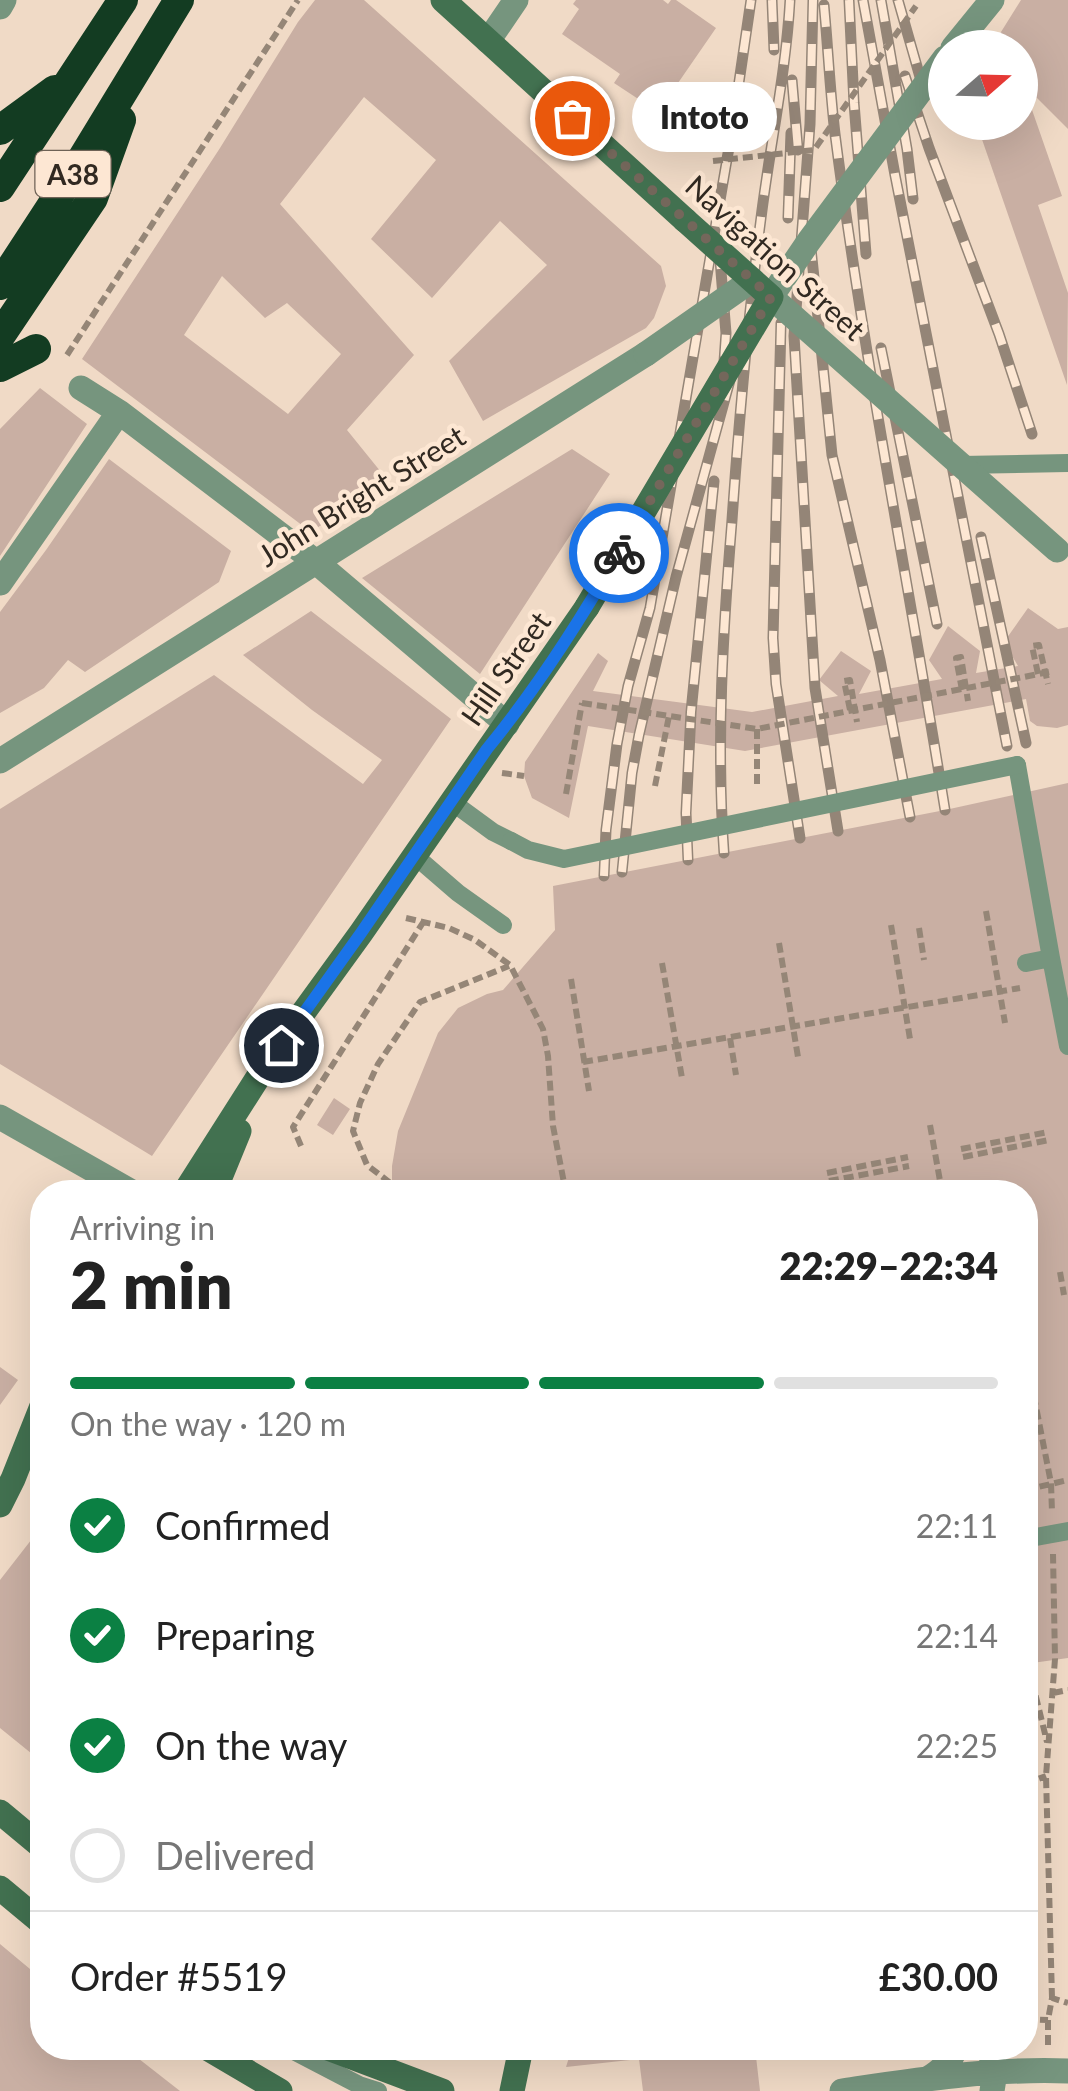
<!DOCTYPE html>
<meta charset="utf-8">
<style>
:root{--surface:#fff;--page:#f6f6f6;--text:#222;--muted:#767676;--line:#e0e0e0;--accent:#0b8043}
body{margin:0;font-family:Lato,sans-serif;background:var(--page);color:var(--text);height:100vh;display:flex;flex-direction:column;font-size:38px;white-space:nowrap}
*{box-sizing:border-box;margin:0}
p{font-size:32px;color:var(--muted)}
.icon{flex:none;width:55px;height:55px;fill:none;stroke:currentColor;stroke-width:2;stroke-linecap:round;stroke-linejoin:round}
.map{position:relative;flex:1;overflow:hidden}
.sheet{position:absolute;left:30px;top:1180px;width:1008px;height:880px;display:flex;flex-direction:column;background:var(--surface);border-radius:40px;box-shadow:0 10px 40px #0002}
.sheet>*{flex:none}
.needle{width:65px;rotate:70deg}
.controls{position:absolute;left:928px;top:30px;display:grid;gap:20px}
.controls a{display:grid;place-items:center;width:110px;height:110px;border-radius:50%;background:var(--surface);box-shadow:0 10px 40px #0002;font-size:50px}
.pin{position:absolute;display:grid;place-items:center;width:85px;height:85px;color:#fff;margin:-42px;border:5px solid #fff;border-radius:50%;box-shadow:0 2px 10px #0007}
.courier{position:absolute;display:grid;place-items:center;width:100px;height:100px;margin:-50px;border:8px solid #1a73e8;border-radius:50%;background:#fff;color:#222;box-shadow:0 2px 12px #0007}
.bubble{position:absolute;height:70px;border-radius:35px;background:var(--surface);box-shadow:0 10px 40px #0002;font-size:32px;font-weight:800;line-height:70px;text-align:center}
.overview em{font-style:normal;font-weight:800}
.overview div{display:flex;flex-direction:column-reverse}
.overview{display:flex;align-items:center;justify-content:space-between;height:170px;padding:0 40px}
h1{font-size:65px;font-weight:800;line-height:75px}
.bar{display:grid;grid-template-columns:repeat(4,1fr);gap:15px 10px;align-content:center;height:120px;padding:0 40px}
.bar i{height:12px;border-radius:8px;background:var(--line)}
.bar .active{background:var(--accent)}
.bar p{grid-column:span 4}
.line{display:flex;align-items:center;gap:25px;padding:0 40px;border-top:2px solid var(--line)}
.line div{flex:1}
ol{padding:0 40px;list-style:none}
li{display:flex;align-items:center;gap:30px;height:110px}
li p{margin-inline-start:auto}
li .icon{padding:10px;border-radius:50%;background:var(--accent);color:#fff;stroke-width:4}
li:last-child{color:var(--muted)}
li i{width:55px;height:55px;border:5px solid var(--line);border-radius:50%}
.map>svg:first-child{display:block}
.building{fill:#c9afa3;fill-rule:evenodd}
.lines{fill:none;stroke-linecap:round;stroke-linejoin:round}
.path{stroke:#958677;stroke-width:6;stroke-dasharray:10 5;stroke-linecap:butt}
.lane{stroke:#76957e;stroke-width:18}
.street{stroke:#76957e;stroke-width:25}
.secondary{stroke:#427150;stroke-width:25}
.highway{stroke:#133c22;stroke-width:30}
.rail-casing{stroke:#948577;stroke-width:11}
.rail{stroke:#fde7d3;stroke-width:8;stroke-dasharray:22;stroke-linecap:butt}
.path-bridge{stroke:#958677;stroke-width:6;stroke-dasharray:10 5;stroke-linecap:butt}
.lane-bridge{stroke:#76957e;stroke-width:18}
.street-bridge{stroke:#76957e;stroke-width:25}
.secondary-bridge{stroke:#427150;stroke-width:25}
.done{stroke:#74675b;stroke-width:10;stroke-dasharray:0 18}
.route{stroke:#1a73e8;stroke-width:12}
.labels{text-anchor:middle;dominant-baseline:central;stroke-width:9;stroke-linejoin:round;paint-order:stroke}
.shield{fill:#fde7d3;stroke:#6e6256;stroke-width:2.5}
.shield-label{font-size:28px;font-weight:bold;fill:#312921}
.street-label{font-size:30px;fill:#312921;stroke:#fde7d3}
</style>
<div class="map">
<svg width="1068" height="2091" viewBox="0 0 1068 2091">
<rect width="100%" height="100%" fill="#f0dac6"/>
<path class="building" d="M 315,0 L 364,0 L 661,266 L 666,286 L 654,318 L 646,328 L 483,421 L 449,361 L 547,265 L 500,221 L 432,298 L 371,239 L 436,160 L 364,97 L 280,204 L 414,355 L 347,430 L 385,477 L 361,498 L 311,532 L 82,359 L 220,148 L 298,22 ZM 222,276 L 265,318 L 287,303 L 341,354 L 288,414 L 184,335 Z
M 576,0 L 663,0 L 668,4 L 671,0 L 676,0 L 716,28 L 658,112 L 614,83 L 620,74 L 562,34 L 579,9 L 573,4 Z
M 1021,0 L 1068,0 L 1068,129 L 1020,81 L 1020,48 L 991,48 Z
M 1031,107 L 1062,196 L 1038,205 L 1068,293 L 1067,385 L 976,122 L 1020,122 L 1020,111 Z
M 40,388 L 87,424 L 0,556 L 0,429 Z
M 572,449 L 610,474 L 480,674 L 362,578 Z
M 109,459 L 231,551 L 219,582 L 85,672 L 68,660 L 44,688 L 0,713 L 0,612 L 46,550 Z
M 1028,608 L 1058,629 L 1068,627 L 1068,725 L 1057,728 L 1037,726 L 1030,721 L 1026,699 L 745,751 L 588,726 L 569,818 L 532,798 L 524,776 L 525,762 L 598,653 L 608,661 L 593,691 L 752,712 L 838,696 L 819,680 L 841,651 L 871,671 L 859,694 L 942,679 L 929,660 L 948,626 L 980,651 L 976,673 L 1018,666 L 1004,642 Z
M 311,611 L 451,719 L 152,1156 L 0,1064 L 0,809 L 214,675 L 363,784 L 382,760 L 312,710 L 243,655 Z
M 1068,783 L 1068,1658 L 1025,1664 L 1025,1192 L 392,1192 L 392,1166 L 398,1131 L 438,1033 L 458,1008 L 487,994 L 503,990 L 555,930 L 553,886 L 945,810 Z
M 334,1098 L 350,1109 L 333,1135 L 317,1125 Z
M 0,1367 L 18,1380 L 0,1405 Z
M 42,1526 L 42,1762 L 0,1728 L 0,1580 Z
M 0,1944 L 42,1979 L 42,2048 L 125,2048 L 180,2091 L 0,2091 Z
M 456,2048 L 499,2048 L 497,2056 L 456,2050 Z
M 572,2048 L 755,2048 L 760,2091 L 643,2091 L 639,2059 L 566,2067 Z"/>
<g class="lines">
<path class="path" d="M 67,355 L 298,0
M 1038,674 L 1032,646 L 1039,645 L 1048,684
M 962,690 L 956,658 L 961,657 L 968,701
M 850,710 L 844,681 L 850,680 L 857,722
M 757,729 L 757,784
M 502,773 L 524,776
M 655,786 L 669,716
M 566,794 L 582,703
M 986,911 L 1005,1023
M 406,918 L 449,928 L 475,940 L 510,965 L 543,1029 L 548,1056 L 553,1126 L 565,1188
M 891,925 L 910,1039
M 919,928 L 924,960
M 779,943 L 798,1057
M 662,963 L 682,1078
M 571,979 L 589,1091
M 730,1038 L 736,1075
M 583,1062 L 1020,988
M 930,1125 L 942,1192
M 301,1146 L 293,1127 L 424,921
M 961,1149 L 1048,1132
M 963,1157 L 1049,1140
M 827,1173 L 908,1157
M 829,1181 L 909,1166
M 402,1192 L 367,1165 L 353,1131 L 360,1103 L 378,1064 L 420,1002 L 509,966
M 1060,1272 L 1064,1295
M 1025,1351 L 1051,1483 L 1052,1512
M 1025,1490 L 1068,1480
M 1025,1652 L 1047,1742
M 1053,1693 L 1068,1690
M 1025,1784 L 1046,1776
M 1052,1998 L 1046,1776 L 1055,1659 L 1053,1554
M 1025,2019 L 1048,2020
M 1048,2045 L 1048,2020 L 1052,1998 L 1068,2003"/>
<path class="lane" d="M 1017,765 L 1051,958 L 1026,963
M 452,802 L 493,832 L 511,841
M 414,855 L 458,893 L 503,925
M 1051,958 L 1068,1046
M 1025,1539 L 1068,1531
M 288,2048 L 359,2085 L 378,2091"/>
<path class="street" d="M 0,7 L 4,0
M 488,41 L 516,0
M 953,48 L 992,0
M 81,388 L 119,412 L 316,562 L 507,724
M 0,583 L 119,412
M 0,761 L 646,354
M 0,1117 L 132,1192
M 989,2048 L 995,2072 L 992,2091
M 929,2078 C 942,2070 950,2062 956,2048
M 842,2091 C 917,2080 992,2068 1068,2071"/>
<path class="secondary" d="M 443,0 L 685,220
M 185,1192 L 271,1057 L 361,933 L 587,607
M 214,1192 L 239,1131
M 0,1505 L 13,1479 L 42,1406
M 0,1812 L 42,1847
M 0,1888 L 42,1923
M 207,2048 L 280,2091
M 328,2048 L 442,2091
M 512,2091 L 521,2048"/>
<path class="highway" d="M 0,130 L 55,90
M 0,187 L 123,0
M 0,285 L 79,164 L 179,0
M 0,336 L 93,198 L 121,120
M 0,367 L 36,349"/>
<defs>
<path id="rail" d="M 772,0 L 774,50
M 813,0 L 810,124 L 794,336 L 815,688 L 838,831
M 849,0 L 854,103 L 866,254
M 863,0 L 895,175 L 1007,746
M 881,0 L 907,149 L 913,199
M 898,0 L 924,91
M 824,5 C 828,48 830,91 835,134 C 864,360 909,585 945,810
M 905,76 L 929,148 L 999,334 L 1032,434
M 792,80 L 798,150
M 788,218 L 791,133
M 810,239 L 832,455 L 880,660 L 910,817
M 719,247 L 726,333 L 723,376
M 781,323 L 773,638 L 776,684 L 800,838
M 881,348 L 937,624
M 981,537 L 1026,743
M 724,853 C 716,741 723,631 732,520 C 739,419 748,318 761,218 C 770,145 786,73 790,0
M 688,860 L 686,813 L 691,712 L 714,481
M 622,872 L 632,773 L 639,735 L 676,577 L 735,362
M 604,876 L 606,830 L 617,744 L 628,686 L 650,608 L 732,130 L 751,0"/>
</defs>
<use href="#rail" class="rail-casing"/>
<use href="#rail" class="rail"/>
<path class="path-bridge" d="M 713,161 L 814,150 L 916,6
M 582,703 L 757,729 L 1049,672"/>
<path class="lane-bridge" d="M 961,465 L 1068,463
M 511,841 L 528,850 L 564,859 L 1017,765"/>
<path class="street-bridge" d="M 945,58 L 809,241 L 771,297 L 1057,550
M 646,354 L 752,280"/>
<path class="secondary-bridge" d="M 587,607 L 771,297 L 685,220"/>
</g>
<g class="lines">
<path class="done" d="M 572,118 L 771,297 L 619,553"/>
<path class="route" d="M 281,1045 L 361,933 L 487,749 C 537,688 580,621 619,553"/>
</g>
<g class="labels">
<rect class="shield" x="35.5" y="151" width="75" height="46" rx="8"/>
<g class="shield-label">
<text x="73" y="174">A38</text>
</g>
<g class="street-label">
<text transform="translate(776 257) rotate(42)">Navigation Street</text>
<text transform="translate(361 495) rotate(-32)">John Bright Street</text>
<text transform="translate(505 668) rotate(-55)">Hill Street</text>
</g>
</g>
</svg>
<div class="controls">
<a><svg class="needle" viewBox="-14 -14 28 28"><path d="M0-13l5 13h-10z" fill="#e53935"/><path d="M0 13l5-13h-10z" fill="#767676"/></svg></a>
</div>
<div class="pin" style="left:572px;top:118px;background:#ea580c"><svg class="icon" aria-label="bag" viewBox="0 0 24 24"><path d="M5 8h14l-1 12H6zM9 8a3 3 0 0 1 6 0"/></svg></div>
<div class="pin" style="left:281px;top:1045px;background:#1f2937"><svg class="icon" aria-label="home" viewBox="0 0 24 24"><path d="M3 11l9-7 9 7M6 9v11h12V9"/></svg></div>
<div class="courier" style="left:619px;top:553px"><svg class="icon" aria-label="bike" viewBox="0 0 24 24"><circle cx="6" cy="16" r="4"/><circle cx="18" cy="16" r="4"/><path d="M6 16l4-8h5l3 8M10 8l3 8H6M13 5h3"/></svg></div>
<div class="bubble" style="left:632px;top:82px;width:145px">Intoto</div>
<section class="sheet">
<div class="overview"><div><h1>2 min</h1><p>Arriving in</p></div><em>22:29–22:34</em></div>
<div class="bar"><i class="active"></i><i class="active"></i><i class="active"></i><i></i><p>On the way · 120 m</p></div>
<ol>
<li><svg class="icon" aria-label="check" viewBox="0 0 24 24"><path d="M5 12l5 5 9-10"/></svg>Confirmed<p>22:11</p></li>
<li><svg class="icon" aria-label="check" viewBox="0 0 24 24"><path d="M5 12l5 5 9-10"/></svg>Preparing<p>22:14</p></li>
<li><svg class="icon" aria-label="check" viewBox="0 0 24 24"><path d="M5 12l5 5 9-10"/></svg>On the way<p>22:25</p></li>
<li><i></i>Delivered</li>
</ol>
<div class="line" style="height:130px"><div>Order #5519</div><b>£30.00</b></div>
</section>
</div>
